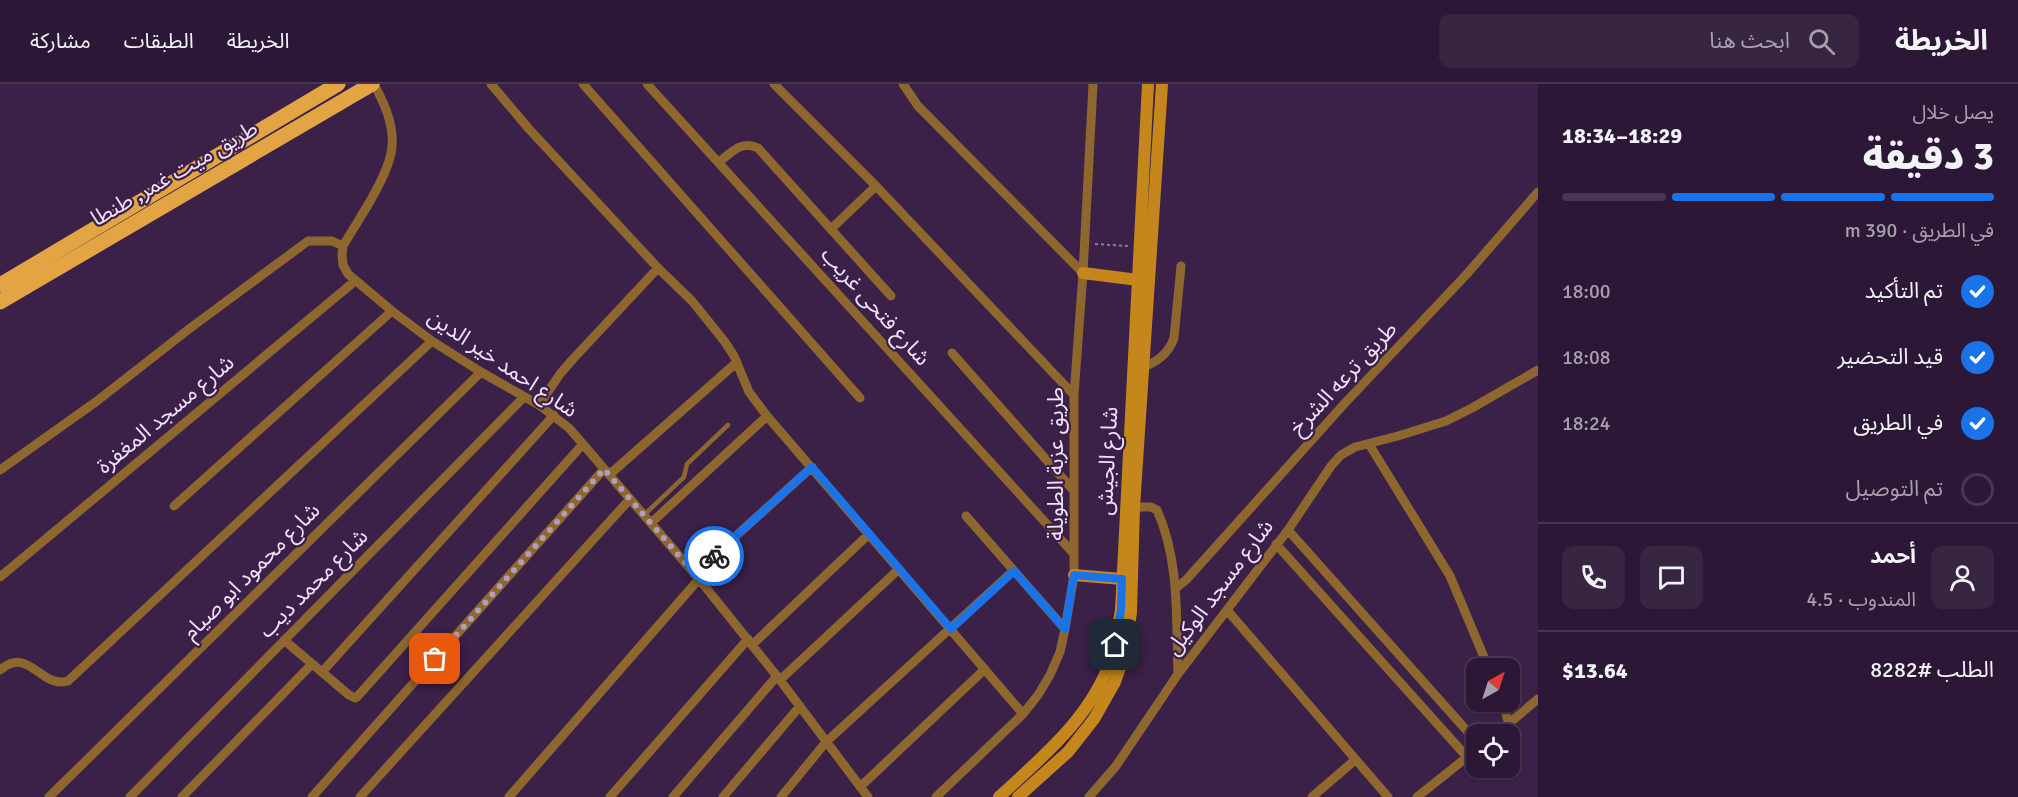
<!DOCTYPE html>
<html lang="ar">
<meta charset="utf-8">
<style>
:root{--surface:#2c1836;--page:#382542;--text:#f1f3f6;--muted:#a6a0ad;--line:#483751;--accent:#1a73e8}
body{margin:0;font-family:Signika,"Noto Sans Arabic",sans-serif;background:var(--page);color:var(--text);direction:rtl;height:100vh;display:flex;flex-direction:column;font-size:22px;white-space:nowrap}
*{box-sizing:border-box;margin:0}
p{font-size:20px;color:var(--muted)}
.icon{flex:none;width:33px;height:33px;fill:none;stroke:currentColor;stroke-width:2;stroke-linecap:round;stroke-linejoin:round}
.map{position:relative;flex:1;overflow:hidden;direction:ltr}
.details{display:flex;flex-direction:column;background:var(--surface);width:480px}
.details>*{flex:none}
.needle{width:39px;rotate:39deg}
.tools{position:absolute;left:1466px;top:574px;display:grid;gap:12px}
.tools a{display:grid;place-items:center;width:54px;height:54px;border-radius:12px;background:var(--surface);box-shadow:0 2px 4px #0004,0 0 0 2px var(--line);font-size:30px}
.pin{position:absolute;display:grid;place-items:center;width:51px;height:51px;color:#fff;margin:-26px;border-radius:12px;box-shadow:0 3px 9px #0006}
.courier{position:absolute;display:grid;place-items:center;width:60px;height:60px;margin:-30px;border:4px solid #1a73e8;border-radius:50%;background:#fff;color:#222;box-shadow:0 2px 8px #0007}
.overview em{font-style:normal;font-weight:800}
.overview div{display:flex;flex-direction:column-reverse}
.overview{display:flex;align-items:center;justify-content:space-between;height:102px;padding:0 24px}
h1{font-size:39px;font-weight:800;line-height:45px}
.bar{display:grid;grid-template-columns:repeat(4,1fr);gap:9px 6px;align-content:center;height:72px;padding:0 24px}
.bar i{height:8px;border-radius:4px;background:var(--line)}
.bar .current{background:var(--accent)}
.bar p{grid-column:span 4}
.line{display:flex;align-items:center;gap:15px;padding:0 24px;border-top:2px solid var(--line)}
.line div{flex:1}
.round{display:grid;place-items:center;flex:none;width:63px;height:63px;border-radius:12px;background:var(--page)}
ol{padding:0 24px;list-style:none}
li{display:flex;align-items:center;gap:18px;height:66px}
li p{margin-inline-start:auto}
li .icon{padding:6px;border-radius:50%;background:var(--accent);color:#fff;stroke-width:4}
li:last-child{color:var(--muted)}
li i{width:33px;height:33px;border:3px solid var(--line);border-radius:50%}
header{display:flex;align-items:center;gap:36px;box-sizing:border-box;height:84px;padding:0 30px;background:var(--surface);border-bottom:2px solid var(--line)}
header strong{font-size:28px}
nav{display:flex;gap:33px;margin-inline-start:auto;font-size:21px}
.search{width:420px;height:54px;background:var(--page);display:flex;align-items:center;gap:15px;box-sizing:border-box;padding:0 21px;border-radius:12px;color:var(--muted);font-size:22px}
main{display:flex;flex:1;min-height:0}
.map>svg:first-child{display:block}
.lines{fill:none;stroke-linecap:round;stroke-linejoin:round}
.path{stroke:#917a9c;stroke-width:2;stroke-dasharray:3 3;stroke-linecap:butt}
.service{stroke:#8e672f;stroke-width:4.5}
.minor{stroke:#8e672f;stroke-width:9}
.secondary{stroke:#c5871c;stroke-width:12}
.primary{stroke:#e3a443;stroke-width:15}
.done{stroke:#b19dbc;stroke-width:6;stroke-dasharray:0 10.8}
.route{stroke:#1a73e8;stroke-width:8}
.labels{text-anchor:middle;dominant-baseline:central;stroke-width:4.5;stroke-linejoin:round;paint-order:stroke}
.street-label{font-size:22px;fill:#f1e0fa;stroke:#3b2048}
</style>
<header>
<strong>الخريطة</strong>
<div class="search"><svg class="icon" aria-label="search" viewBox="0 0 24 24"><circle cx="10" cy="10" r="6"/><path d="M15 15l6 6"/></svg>ابحث هنا</div>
<nav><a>الخريطة</a><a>الطبقات</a><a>مشاركة</a></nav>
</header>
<main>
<section class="details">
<div class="overview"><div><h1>3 دقيقة</h1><p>يصل خلال</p></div><em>18:29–18:34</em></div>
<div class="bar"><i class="current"></i><i class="current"></i><i class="current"></i><i></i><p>في الطريق · 390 m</p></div>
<ol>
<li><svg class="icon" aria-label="check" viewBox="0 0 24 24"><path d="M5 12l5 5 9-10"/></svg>تم التأكيد<p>18:00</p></li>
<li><svg class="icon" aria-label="check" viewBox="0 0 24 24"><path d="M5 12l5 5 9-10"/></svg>قيد التحضير<p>18:08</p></li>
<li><svg class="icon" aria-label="check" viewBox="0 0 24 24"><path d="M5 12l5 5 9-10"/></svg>في الطريق<p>18:24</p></li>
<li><i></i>تم التوصيل</li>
</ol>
<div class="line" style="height:108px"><a class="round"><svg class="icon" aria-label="person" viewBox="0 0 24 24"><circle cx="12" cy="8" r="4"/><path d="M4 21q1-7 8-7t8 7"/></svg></a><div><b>أحمد</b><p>المندوب · 4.5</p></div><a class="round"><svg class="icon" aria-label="chat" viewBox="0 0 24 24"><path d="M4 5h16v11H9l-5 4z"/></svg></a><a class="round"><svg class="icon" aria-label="phone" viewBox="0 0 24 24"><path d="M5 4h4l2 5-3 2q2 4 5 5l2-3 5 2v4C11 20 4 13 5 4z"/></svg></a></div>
<div class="line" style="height:78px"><div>الطلب #8282</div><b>$13.64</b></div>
</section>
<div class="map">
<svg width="1538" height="713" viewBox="0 0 1538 713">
<rect width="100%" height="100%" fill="#3b2048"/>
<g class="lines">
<path class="path" d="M 1095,160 L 1128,162"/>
<path class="service" d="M 645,430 L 684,393 L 687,380 L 728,341"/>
<path class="minor" d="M 374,0 C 384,19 394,40 392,62 C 390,91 358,136 343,162 L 342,171 L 343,181 L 348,190 L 392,227 L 432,257 L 481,288 L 539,321 L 569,344 L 699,495 L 780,596 L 868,713
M 491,0 L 529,45 L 658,184 L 692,217 L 725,258 L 734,272 L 749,308 L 767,332 L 1023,630
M 583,0 L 860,314
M 647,0 L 1074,470
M 774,0 L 876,102 L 1074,311
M 903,0 L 918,22 L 1083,189
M 719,78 C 732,68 741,56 758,64 L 891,212
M 831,145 L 876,102
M 952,269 L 1074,407
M 1139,284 C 1156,280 1169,269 1174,254 L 1181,182
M 539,321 L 560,290 L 573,275 L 658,184
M 1369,360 L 1450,492 L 1489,585
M 0,386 L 97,317 L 189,245 L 308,157 L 332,157 L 343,162
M 609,391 L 736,279
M 174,422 L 392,227
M 1134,423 L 1151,423 L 1157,426 C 1180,477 1176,536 1178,590
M 966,432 L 1065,545
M 651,439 L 767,332
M 1288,446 L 1476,657
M 1276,460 L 1467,673
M 694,490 L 812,383
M 0,493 L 355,197
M 1176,504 L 1186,496 L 1345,319 L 1466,191 L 1538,108
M 1227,526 L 1388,713
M 284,556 L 349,611 L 355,614 L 357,613 L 583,360
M 752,561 L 869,450
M 0,586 C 29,561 40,605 68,597 L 432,257
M 322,588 L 554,331
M 780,596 L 899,485
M 1502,618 L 1509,640
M 1495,651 L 1538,615
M 860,703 L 985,585
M 49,713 L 481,288
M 130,713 L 524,313
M 182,713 L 312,580
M 312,713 L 604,385
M 360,713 L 630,415
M 509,713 L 699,495
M 610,713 L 748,555
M 673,713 L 777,592
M 723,713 L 800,622
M 781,713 L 826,658 L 1013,487
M 936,713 L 1023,630 L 1038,611 L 1050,591 L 1060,568 L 1065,545 L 1074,491 L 1074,311 L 1083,189 L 1093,0
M 1089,713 L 1116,682 L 1178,590 L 1288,446 L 1331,382 L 1341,371 L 1355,363 L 1398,352 L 1446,337 L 1472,324 L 1538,286
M 1312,713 L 1355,676
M 1417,713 L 1476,666"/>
<path class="secondary" d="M 1083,189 L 1138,196
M 1074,491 L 1122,495
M 999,713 C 1042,673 1091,634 1111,575 C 1116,559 1118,542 1121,526 L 1148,0
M 1018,713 L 1068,668 L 1094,635 L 1115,598 L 1126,566 L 1131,528 L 1134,423 L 1162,0"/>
<path class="primary" d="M 0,201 L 338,0
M 0,218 L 372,0"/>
</g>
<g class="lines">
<path class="done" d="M 435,575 L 604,385 L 694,489 L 714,472"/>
<path class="route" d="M 714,472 L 812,383 L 951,545 L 1014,487 L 1065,545 L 1074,491 L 1122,495 L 1121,526 L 1115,561"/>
</g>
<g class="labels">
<g class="street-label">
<text transform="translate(174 89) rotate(-30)">طريق ميت غمر, طنطا</text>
<text transform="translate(876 222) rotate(48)">شارع فتحى غريب</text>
<text transform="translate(503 279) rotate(34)">شارع احمد خير الدين</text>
<text transform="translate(1343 294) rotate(-47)">طريق ترعه الشرخ</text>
<text transform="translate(165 330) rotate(-40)">شارع مسجد المغفرة</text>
<text transform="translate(1107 377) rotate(-87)">شارع الجيش</text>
<text transform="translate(1055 380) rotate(-90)">طريق عزبة الطويلة</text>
<text transform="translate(251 487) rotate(-45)">شارع محمود ابو صيام</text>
<text transform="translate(313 499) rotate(-45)">شارع محمد ديب</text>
<text transform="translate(1219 503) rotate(-53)">شارع مسجد الوكيل</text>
</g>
</g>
</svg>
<div class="tools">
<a><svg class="needle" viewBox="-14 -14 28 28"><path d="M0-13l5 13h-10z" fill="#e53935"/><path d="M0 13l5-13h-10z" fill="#a6a0ad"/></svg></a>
<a><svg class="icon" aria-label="locate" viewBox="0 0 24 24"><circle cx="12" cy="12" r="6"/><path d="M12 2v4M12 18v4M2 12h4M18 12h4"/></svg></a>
</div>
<div class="pin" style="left:435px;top:575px;background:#ea580c"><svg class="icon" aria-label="bag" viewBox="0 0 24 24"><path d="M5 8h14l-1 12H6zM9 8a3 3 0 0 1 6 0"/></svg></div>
<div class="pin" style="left:1115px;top:561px;background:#1f2937"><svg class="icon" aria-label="home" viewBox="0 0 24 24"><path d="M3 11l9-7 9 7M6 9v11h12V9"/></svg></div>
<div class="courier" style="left:714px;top:472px"><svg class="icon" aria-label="bike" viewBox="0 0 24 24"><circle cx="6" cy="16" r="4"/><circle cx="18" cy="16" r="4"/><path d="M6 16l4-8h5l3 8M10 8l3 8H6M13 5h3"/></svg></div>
</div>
</main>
